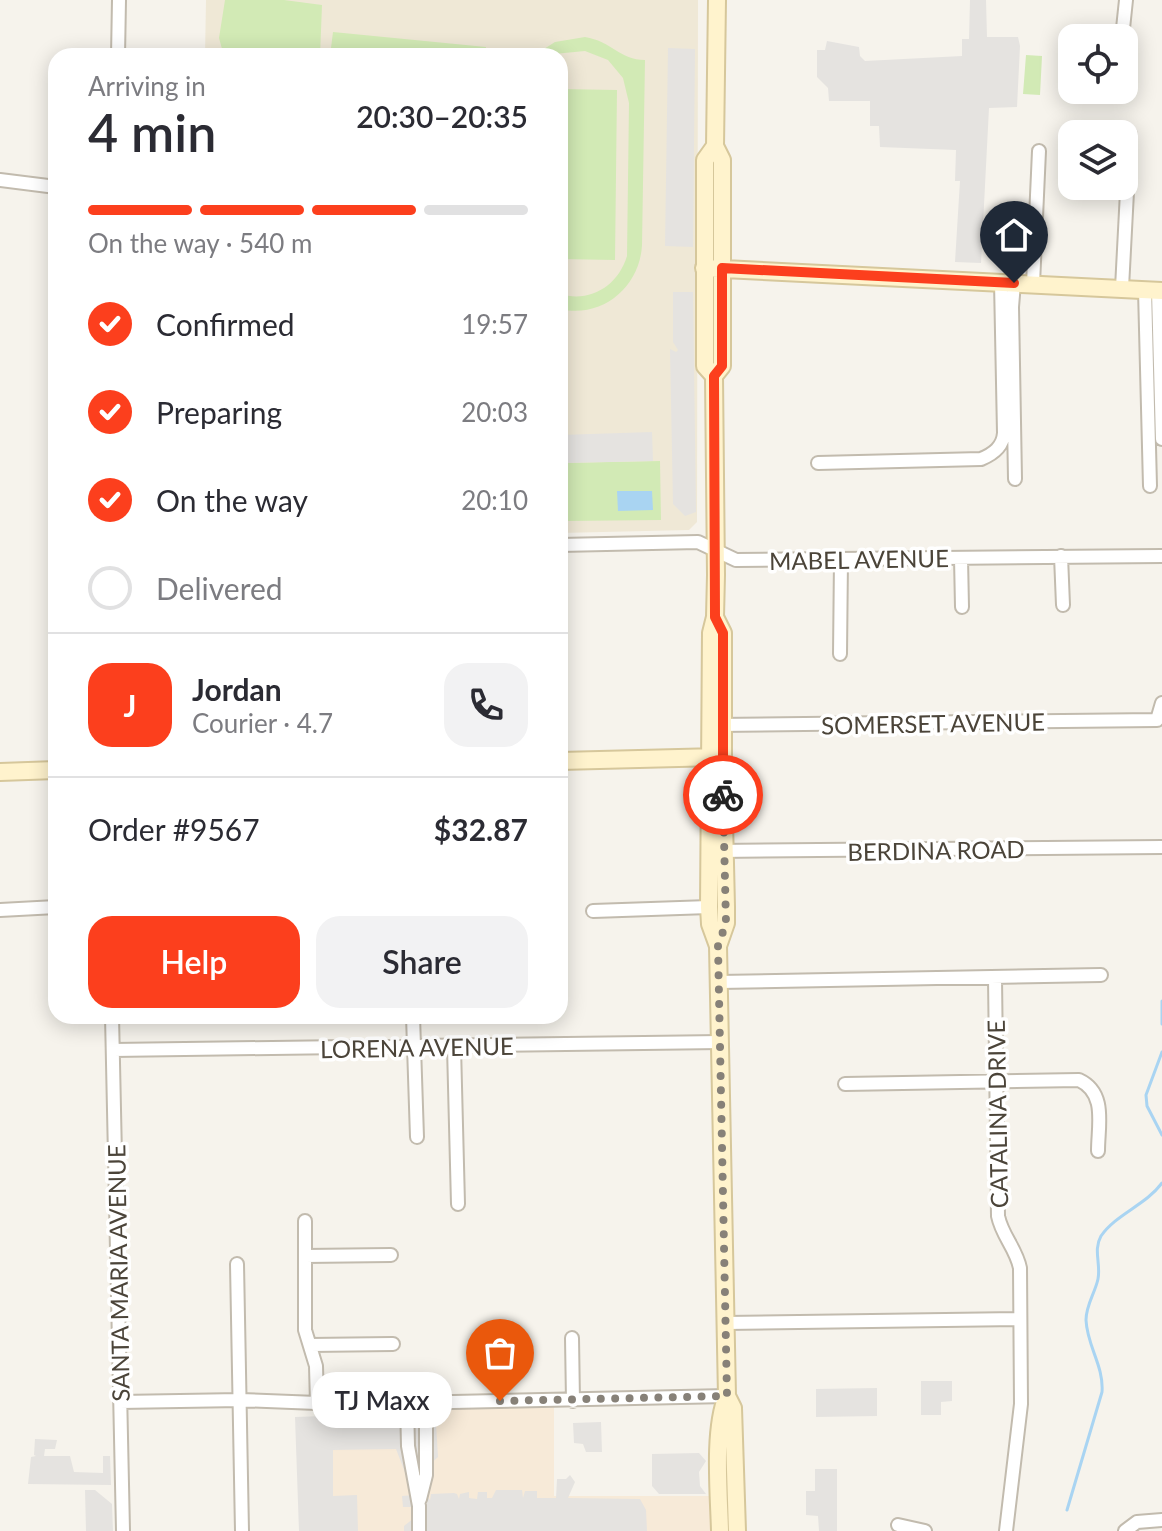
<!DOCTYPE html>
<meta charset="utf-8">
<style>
:root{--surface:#fff;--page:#f2f2f3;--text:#2b2b33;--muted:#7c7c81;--line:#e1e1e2;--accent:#fc3f1d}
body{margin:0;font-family:Lato,sans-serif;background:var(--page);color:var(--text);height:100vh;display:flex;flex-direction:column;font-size:30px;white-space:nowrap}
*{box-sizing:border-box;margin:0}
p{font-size:26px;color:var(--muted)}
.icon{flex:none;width:44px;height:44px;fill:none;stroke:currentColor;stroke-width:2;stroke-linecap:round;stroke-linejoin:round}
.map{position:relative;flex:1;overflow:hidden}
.sheet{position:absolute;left:48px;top:48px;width:520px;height:976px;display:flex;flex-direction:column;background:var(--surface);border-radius:24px;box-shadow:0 4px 20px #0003}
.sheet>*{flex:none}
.tools{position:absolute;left:1058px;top:24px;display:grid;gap:16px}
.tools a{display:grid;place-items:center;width:80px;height:80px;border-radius:16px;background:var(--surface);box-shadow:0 4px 20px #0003;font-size:40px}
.pin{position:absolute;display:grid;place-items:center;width:68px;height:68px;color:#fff;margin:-82px -34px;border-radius:50% 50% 50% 0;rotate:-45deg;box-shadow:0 0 8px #0007}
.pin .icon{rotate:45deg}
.courier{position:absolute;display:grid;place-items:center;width:80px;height:80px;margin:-40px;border:6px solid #fc3f1d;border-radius:50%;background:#fff;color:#222;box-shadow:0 2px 10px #0007}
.bubble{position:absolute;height:56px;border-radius:24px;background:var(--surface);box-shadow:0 4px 20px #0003;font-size:26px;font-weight:600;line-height:56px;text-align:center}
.summary em{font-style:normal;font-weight:600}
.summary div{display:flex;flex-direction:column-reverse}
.summary{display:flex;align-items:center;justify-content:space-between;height:136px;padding:0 40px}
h1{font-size:52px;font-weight:600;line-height:60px}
.bar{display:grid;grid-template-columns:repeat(4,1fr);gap:12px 8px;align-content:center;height:96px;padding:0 40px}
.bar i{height:10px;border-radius:6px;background:var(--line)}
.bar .selected{background:var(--accent)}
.bar p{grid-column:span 4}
.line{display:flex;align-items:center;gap:20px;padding:0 40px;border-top:2px solid var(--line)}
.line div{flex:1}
.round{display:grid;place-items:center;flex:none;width:84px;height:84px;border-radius:24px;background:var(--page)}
ol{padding:0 40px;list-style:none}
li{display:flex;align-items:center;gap:24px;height:88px}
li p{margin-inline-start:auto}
li .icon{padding:8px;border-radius:50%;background:var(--accent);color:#fff;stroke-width:4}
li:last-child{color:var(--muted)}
li i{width:44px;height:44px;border:4px solid var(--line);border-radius:50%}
.primary-button{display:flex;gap:16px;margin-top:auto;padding:16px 40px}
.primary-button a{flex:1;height:92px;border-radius:24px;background:var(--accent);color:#fff;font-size:32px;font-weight:600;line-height:92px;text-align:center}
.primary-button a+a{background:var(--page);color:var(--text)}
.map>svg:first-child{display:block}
.commercial{fill:#f7ead8}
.education{fill:#efe8d6}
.green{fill:#d2eab5}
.parking{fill:#e5e3e0}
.water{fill:#a9d4f2}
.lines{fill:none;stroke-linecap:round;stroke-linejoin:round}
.stream{stroke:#a9d4f2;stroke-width:3}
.street-casing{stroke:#c2bbae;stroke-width:16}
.secondary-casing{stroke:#d6c79b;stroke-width:20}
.street{stroke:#fff;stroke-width:12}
.secondary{stroke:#fff3cd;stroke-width:16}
.done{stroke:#878178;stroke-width:8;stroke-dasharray:0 14.4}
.route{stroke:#fc3f1d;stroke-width:10}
.labels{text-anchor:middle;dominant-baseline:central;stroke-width:7;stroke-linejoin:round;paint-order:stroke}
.street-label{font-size:24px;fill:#4b4439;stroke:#fff}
</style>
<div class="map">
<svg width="1162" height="1531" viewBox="0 0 1162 1531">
<rect width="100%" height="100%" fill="#f6f3ec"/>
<path class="commercial" d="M 554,1407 L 554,1496 L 712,1496 L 712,1531 L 323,1531 L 324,1409 Z"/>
<path class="education" d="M 206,0 L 698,0 L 697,522 L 689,530 L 560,533 L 560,56 L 205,56 Z"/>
<path class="green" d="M 225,0 L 284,0 L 322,5 L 320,56 L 224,56 L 219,38 Z
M 333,32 L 486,47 L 485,56 L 330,56 Z
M 585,37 C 611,41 620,60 645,60 L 642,245 C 640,287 602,319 560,309 L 560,294 C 590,303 618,286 627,256 L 629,103 L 623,78 L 608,60 L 585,51 L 533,56 L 555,42 Z
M 1026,55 L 1042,56 L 1040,95 L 1023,94 Z
M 560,89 L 617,90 L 615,260 L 560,259 Z
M 660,461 L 661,520 L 566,521 L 565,463 Z"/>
<path class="parking" d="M 970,0 L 986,0 L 987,37 L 1018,37 L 1020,46 L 1017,107 L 989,108 L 981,263 L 955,262 L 960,181 L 955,181 L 956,150 L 880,147 L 879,126 L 870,126 L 870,101 L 829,101 L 828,88 L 817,77 L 817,50 L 825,50 L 827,41 L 859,47 L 860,56 L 865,61 L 962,56 L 962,39 L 969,39 Z
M 668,48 L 695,49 L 693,247 L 665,246 Z
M 673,292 L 693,292 L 696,512 L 685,516 L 673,504 L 670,349 L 676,352 L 678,350 L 673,342 Z
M 652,432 L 653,461 L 560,463 L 560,435 Z
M 921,1381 L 952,1381 L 952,1401 L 941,1402 L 941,1415 L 921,1415 Z
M 877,1388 L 877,1416 L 816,1417 L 816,1389 Z
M 324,1416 L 324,1423 L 436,1423 L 438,1457 L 427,1467 L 427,1478 L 412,1481 L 406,1475 L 396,1449 L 333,1450 L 333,1496 L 357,1495 L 358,1531 L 299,1531 L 295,1417 Z
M 601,1422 L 602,1452 L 586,1452 L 583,1444 L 574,1443 L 573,1423 Z
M 35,1439 L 57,1440 L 55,1449 L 45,1449 L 44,1456 L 70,1456 L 74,1472 L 103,1473 L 103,1456 L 110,1456 L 111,1485 L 28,1484 L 31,1457 L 36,1456 L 34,1455 Z
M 699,1453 L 706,1461 L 699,1472 L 700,1486 L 706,1494 L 659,1494 L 652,1486 L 652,1454 Z
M 815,1469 L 837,1469 L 837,1531 L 819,1531 L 818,1516 L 806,1515 L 806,1491 L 815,1491 Z
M 570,1475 L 575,1482 L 568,1498 L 640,1499 L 646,1510 L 647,1531 L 404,1531 L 404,1526 L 414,1518 L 414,1507 L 403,1507 L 402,1496 L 425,1494 L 430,1500 L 431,1494 L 454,1493 L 457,1494 L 459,1499 L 460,1494 L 469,1492 L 469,1498 L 477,1499 L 478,1492 L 487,1492 L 487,1498 L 492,1498 L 496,1490 L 522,1490 L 523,1498 L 525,1491 L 537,1491 L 537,1498 L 556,1498 L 557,1479 L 566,1479 Z
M 85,1490 L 95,1490 L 112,1504 L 113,1531 L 86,1531 Z"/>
<path class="water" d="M 617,491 L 652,491 L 653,510 L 618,511 Z"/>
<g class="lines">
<path class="stream" d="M 1162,1001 L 1162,1024
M 1162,1052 L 1146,1095 L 1147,1106 L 1162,1135
M 1067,1510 L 1102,1392 C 1104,1366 1087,1346 1086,1320 C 1086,1305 1095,1293 1098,1279 C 1101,1264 1093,1250 1101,1236 C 1116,1214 1146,1205 1162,1183"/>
<defs>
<path id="street" d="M 1122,38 L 1126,0
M 118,56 L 119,0
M 0,180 L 56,187
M 1014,283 L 1012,307 L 1015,479
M 1033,284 L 1039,151
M 1122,288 L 1130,134
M 1145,290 L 1150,486
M 1158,291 L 1162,439
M 818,463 L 981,459 C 993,454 1003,447 1004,433 L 1001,282
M 560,545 L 698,542 L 736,560 L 1162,556
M 1061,556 L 1063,605
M 961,558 L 962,607
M 840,654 L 841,560
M 718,725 L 1157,720 L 1162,703
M 717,851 L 1162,847
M 0,910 L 56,907
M 593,911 L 709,907
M 995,978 L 998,1216 C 1002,1236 1016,1248 1020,1268 L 1021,1404 L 1006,1531
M 719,982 L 1101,975
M 112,1016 L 123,1531
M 413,1016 L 417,1137
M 454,1047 L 458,1204
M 113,1050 L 721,1042
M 845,1084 L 1079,1080 C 1107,1093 1098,1125 1098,1151
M 305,1221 L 305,1330 L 316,1366 L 317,1403
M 305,1256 L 391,1255
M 237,1264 L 242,1531
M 726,1323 L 1020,1319
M 572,1338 L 573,1401
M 310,1345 L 393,1344
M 120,1402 L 240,1400 L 317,1403 L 407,1403 L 727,1396
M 407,1403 L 408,1446 L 419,1506 L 419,1531
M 420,1499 L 426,1475 L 426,1403
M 898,1525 L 925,1531
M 1125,1531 L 1137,1522 L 1162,1520"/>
<path id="secondary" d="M 717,0 L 715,146 L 722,160 L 722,366 L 714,376 L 716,575 L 715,617 L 711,633 L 709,907 L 710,924 L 718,946 L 727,1396 C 713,1430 719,1493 720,1531
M 704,268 L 1162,291
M 714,376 L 705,366 L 705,160 L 715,146
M 715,617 L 723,633 L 723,777 L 726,907 L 726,923 L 718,946
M 560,761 L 718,757
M 0,772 L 56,770
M 727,1396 L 733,1408 L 737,1531"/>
</defs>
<use href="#street" class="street-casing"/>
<use href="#secondary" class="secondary-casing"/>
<use href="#street" class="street"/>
<use href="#secondary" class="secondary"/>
</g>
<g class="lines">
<path class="done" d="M 500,1401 L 727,1396 L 718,946 L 726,923 L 723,795"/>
<path class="route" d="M 723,795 L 723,633 L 715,617 L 714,376 L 722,366 L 722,268 L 1014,283"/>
</g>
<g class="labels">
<g class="street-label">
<text transform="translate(859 559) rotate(-1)">MABEL AVENUE</text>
<text transform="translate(933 723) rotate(-1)">SOMERSET AVENUE</text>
<text transform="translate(936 850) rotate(-1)">BERDINA ROAD</text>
<text transform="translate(417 1047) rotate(-1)">LORENA AVENUE</text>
<text transform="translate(997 1114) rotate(-91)">CATALINA DRIVE</text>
<text transform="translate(118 1273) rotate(-91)">SANTA MARIA AVENUE</text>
</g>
</g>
</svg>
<div class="tools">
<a><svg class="icon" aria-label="locate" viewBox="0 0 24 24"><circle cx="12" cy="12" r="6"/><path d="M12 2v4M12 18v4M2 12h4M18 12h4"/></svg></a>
<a><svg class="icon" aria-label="layers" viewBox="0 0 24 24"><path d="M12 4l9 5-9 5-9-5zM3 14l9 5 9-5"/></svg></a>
</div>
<div class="pin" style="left:500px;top:1401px;background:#ea580c"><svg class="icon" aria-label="bag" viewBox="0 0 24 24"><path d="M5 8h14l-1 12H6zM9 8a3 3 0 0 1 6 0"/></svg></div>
<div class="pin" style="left:1014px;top:283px;background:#1f2937"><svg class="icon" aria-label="home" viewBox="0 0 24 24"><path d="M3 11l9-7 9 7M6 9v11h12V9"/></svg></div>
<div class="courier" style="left:723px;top:795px"><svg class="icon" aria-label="bike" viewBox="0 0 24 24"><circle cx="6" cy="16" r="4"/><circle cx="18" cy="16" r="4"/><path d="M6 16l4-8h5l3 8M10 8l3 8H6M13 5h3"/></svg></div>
<div class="bubble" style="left:312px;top:1372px;width:140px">TJ Maxx</div>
<section class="sheet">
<div class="summary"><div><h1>4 min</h1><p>Arriving in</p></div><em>20:30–20:35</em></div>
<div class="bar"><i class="selected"></i><i class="selected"></i><i class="selected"></i><i></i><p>On the way · 540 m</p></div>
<ol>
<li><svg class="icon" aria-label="check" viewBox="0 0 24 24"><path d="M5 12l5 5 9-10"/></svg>Confirmed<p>19:57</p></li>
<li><svg class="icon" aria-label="check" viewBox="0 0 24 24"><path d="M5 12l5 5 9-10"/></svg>Preparing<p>20:03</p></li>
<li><svg class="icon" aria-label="check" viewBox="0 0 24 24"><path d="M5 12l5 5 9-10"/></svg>On the way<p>20:10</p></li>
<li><i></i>Delivered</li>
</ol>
<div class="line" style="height:144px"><b class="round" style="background:var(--accent);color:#fff">J</b><div><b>Jordan</b><p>Courier · 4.7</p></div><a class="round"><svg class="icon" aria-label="phone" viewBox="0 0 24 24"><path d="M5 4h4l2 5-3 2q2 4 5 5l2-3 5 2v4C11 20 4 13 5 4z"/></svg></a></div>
<div class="line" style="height:104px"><div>Order #9567</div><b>$32.87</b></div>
<div class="primary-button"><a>Help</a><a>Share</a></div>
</section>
</div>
